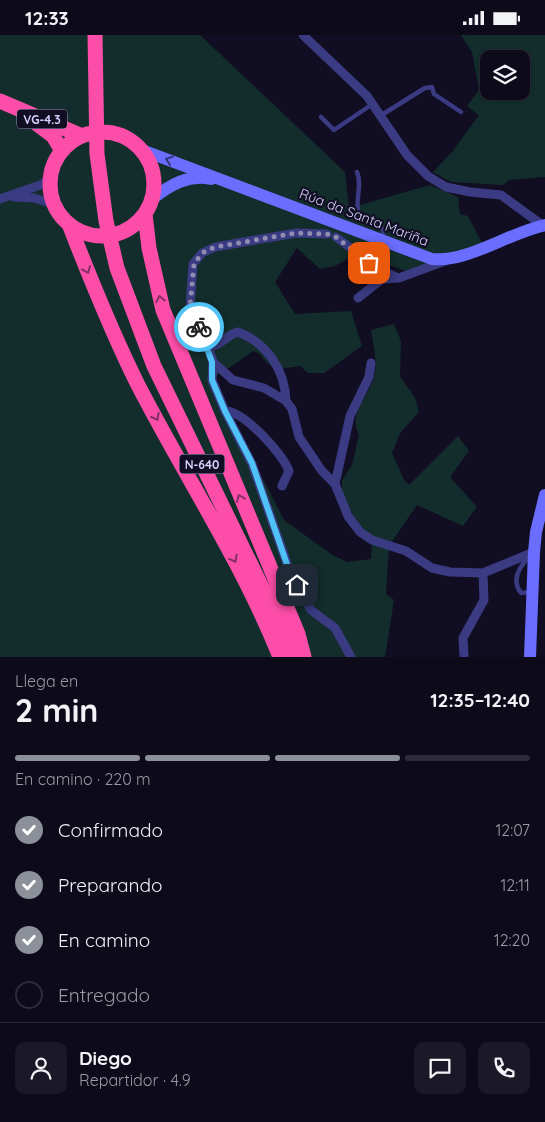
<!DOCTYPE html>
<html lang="es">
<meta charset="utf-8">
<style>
:root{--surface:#0d0a1a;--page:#1b1827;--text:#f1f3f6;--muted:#9a9aa2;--line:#2d2b39;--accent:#8c9099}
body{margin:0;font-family:Quicksand,sans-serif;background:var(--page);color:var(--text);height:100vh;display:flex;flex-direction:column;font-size:19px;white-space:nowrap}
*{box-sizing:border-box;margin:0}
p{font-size:16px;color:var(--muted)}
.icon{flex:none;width:28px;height:28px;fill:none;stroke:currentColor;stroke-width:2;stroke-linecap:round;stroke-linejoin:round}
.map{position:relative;height:622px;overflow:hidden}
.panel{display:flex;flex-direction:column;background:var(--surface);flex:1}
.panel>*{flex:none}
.buttons{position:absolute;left:480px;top:15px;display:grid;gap:10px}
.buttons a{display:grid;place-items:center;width:50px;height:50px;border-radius:10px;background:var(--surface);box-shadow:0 1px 4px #0004,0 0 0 1px var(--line);font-size:25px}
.pin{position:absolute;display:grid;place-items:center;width:42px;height:42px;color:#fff;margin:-21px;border-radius:10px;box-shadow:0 2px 8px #0006}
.courier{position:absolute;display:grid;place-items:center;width:50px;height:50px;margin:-25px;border:4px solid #4fc3f7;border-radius:50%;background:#fff;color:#222;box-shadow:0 1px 6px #0007}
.overview em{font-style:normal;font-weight:800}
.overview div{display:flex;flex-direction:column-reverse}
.overview{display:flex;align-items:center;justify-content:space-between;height:85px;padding:0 15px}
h1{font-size:32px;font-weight:800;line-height:38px}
.bar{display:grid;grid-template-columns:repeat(4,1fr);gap:8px 5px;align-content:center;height:60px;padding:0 15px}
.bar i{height:6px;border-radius:4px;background:var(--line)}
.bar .active{background:var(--accent)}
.bar p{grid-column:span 4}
.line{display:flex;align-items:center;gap:12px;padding:0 15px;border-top:1px solid var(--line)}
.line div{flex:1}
.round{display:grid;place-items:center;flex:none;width:52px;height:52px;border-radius:10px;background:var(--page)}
ol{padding:0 15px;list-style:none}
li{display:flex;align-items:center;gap:15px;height:55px}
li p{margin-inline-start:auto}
li .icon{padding:5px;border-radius:50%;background:var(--accent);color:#fff;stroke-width:4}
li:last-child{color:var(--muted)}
li i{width:28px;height:28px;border:2px solid var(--line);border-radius:50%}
.status{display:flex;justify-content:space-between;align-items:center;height:35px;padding:0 25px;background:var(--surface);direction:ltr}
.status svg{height:14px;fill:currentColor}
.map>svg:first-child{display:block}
.green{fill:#122d2b;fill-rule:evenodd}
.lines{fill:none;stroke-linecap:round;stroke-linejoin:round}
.lane{stroke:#3a3b82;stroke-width:4.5}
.street{stroke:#3a3b82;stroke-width:9}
.secondary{stroke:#6a6dfd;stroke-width:12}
.highway{stroke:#fc4ea9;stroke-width:15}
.oneway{stroke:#35347a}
.oneway2{stroke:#862e66}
.done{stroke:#908db1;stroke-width:5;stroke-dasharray:0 9}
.route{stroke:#4fc3f7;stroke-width:6}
.labels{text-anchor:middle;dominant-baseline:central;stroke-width:4.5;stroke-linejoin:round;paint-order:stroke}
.shield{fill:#110e23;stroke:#9a96bc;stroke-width:1}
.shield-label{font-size:12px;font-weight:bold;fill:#d5d1fe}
.street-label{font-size:14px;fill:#d5d1fe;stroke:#110e23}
</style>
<div class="status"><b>12:33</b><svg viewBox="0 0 49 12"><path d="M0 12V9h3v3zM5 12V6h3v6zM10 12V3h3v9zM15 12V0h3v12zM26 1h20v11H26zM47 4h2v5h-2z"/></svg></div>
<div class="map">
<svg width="545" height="622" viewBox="0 0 545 622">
<rect width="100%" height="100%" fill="#110e23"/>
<path class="green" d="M 0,0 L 200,0 L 345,137 L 349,173 L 430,150 L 458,162 L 460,179 L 468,181 L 484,212 L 412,238 L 383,228 L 361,216 L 335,231 L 320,234 L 297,213 L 275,247 L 295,279 L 351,276 L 362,311 L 324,338 L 308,338 L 300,331 C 288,333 275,336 265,326 C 261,321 260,318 253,316 L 229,333 L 223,333 L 213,346 L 284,485 L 331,519 L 347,527 L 371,524 L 372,505 L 354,482 L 342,458 L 342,445 L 352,430 L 359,400 C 348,375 368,364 374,342 C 378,326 373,310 371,295 L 394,289 L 401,306 L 400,341 L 415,363 L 419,377 L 400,398 L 392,418 L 404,445 L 409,450 L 458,401 L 469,416 L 450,442 L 477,472 L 463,491 L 417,470 L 389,511 L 386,559 L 394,565 L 385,622 L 0,622 Z
M 461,0 L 545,0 L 545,142 L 509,145 L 503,150 L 451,147 L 433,137 L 452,117 L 479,80 L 467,71 L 479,55 L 472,17 ZM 489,24 L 521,24 L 521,56 L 489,56 Z"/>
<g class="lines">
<path class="lane" d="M 380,81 L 425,53 L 432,52 L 434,59 L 461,77
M 321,82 L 334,95 L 371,70
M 357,137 C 363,152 354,165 359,180 L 379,190 L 384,196 L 381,203
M 529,522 C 519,532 511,545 521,558 L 531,557"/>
<path class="street" d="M 303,0 L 367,61 L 407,120 L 428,141 L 446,152 L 470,157 L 501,160 L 545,192
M 14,162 L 34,163 L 54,169
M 0,164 L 43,149 L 51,140
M 327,199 L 296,198 L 215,212 L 202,218 L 193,229 L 190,273 L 208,312 L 213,327 L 212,345 L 225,376 L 252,429 L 290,537 L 311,575 L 335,593 L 351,622
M 336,202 L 379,234 L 396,242
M 358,263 L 382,244 L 399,243 L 445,226
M 208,312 C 220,312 227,299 238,297 C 267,308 285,335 286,366
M 213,327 L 233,345 L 264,353 L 286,366 L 292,374 L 299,402 L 322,436 L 335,449
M 371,328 L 369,342 L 350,381 L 335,449 L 348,481 L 360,497 L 372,505 L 406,516 L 432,533 L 450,537 L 483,538 L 534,517
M 225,376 C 244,376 283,419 289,436 L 282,451
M 464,622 L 463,603 L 484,565 L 483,538"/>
<path class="secondary" d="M 142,115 L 432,224 C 467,228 508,198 545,190
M 152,164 C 170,150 188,139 211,144
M 530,622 L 534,517 L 536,497 L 545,460"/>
<path class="highway" d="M 95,0 L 97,119 L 106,186 L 117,233 L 154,331 L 276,581 L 294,622
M 0,66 L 82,101
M 33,86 L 53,101 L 62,116
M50 149a52 52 0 1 1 104 0a52 52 0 1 1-104 0Z
M 145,179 L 149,213 L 163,275 L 298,599 L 304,622
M 69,189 C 90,243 112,298 138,350 C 185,441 242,527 280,622"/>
</g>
<defs><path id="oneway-chevron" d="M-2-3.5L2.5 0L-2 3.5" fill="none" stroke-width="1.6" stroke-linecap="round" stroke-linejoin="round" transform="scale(1.25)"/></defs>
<use class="oneway" href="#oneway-chevron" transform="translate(169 125) rotate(-162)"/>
<g class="oneway2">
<use href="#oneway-chevron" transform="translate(87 235) rotate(66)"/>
<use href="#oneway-chevron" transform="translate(160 264) rotate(-103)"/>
<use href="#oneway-chevron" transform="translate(156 382) rotate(61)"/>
<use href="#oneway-chevron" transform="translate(240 463) rotate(-113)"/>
<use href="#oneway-chevron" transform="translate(234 524) rotate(62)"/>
</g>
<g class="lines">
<path class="done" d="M 199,292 L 190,272 L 194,229 L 202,218 L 215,212 L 296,198 L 327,199 L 336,202 L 369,228"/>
<path class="route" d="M 199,292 L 212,327 L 212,345 L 225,376 L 252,428 L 290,538 L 297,550"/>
</g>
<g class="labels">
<g class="shield">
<rect x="17" y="74.5" width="50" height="19" rx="4"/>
<rect x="179.5" y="419.5" width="45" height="19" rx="4"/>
</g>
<g class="shield-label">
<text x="42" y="84">VG-4.3</text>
<text x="202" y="429">N-640</text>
</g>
<g class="street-label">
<text transform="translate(364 182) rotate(21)">Rúa da Santa Mariña</text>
</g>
</g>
</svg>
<div class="buttons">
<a><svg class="icon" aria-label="layers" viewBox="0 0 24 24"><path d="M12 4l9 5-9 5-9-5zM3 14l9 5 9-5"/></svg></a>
</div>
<div class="pin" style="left:369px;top:228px;background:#ea580c"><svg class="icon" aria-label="bag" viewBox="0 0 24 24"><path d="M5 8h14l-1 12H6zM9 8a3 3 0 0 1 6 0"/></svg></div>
<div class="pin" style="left:297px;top:550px;background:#1f2937"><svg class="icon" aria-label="home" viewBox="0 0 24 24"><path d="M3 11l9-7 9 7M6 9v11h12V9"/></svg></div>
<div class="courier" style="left:199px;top:292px"><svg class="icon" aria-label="bike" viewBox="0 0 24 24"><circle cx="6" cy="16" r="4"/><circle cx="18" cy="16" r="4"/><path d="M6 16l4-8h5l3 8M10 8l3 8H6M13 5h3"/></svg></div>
</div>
<section class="panel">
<div class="overview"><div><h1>2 min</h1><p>Llega en</p></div><em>12:35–12:40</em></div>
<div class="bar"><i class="active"></i><i class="active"></i><i class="active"></i><i></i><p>En camino · 220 m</p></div>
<ol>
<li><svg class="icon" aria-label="check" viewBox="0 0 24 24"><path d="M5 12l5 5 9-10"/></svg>Confirmado<p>12:07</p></li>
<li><svg class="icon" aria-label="check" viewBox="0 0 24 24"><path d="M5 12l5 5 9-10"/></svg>Preparando<p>12:11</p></li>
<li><svg class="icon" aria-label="check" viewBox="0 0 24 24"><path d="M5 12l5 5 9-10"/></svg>En camino<p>12:20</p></li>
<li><i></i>Entregado</li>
</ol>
<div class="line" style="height:90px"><a class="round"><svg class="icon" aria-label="person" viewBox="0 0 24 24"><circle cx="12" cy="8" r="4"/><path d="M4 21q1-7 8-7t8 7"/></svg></a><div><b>Diego</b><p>Repartidor · 4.9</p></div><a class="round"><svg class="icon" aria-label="chat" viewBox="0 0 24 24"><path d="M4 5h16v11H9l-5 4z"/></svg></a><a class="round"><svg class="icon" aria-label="phone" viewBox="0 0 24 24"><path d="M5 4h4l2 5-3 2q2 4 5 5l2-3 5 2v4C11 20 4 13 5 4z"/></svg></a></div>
</section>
